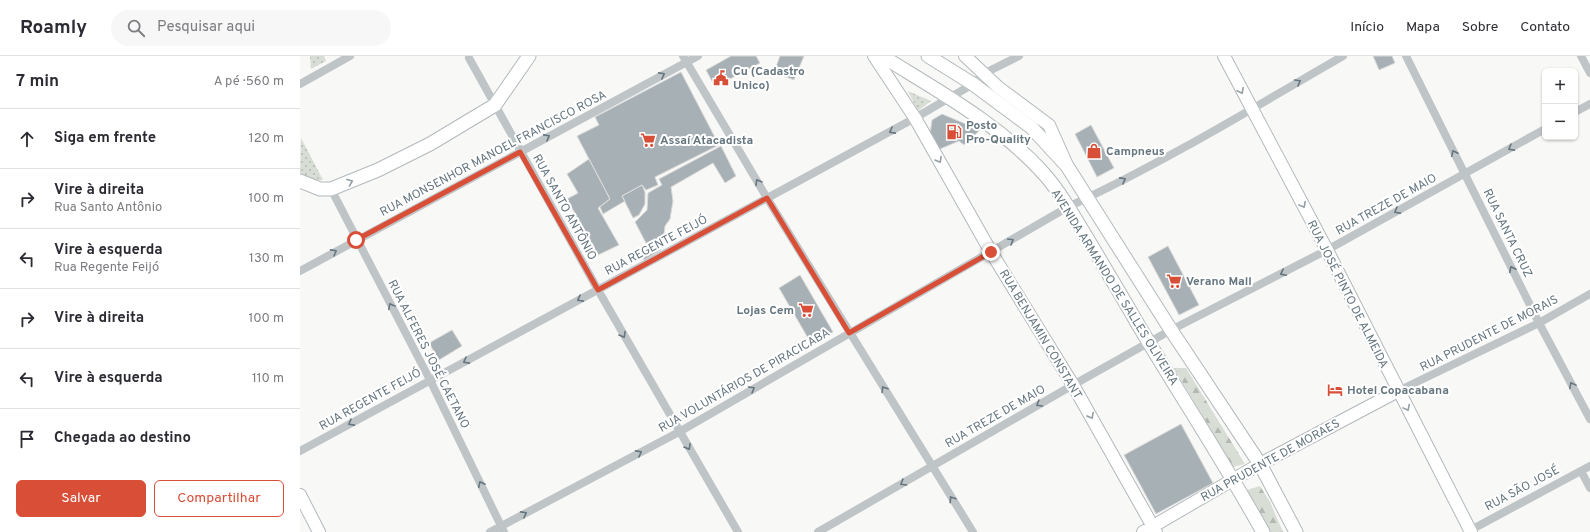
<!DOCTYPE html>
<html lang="pt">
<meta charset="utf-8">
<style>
body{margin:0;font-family:Overpass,sans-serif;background:#f7f7f7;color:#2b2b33}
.controls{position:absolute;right:12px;top:12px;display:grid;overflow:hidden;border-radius:6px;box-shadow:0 1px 3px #0004}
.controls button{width:36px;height:36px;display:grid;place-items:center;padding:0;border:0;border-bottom:1px solid #e1e1e2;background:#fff;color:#2b2b33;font:20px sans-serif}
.stop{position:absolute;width:12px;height:12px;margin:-9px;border:3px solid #d84e36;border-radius:50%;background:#fff}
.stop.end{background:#d84e36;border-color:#fff;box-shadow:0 1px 4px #0008}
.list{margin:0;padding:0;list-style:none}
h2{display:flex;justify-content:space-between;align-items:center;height:52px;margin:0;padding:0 16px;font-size:17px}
h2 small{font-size:13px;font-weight:400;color:#7c7c81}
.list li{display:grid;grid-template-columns:26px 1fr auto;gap:12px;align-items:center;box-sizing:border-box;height:60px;padding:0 16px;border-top:1px solid #e1e1e2}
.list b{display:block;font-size:15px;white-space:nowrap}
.list p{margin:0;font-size:13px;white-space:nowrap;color:#7c7c81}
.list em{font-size:13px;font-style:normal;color:#7c7c81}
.actions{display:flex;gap:8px;padding:12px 16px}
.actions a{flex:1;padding:9px 0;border:1px solid #d84e36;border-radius:6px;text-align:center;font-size:14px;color:#d84e36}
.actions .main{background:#d84e36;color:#fff}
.icon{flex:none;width:22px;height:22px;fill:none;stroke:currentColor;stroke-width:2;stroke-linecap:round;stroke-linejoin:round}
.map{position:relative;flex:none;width:1290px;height:476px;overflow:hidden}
header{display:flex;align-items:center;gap:24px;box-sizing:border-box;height:56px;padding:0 20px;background:#fff;border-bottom:1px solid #e1e1e2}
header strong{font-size:19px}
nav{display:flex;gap:22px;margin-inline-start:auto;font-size:14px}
.search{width:280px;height:36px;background:#f7f7f7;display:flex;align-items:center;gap:10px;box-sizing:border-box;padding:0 14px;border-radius:22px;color:#7c7c81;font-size:15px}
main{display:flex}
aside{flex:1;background:#fff}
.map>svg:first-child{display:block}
.green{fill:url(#green-dots)}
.forest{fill:url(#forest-firs)}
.building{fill:#a7b0b5;stroke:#dadad8}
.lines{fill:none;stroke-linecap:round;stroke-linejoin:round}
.secondary-casing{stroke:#b2b8bc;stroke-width:14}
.primary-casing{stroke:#b3b9bc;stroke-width:15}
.street{stroke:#bfc4c7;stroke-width:8}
.secondary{stroke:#fff;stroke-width:12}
.primary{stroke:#fff;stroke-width:13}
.oneway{stroke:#65767f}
.oneway2{stroke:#939fa5}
.route{stroke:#d84e36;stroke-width:5}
.labels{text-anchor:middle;stroke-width:4;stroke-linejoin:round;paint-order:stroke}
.poi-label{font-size:12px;font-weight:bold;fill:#65767f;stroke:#fff;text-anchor:start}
.street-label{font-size:12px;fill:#65767f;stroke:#fff}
</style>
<header>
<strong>Roamly</strong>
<div class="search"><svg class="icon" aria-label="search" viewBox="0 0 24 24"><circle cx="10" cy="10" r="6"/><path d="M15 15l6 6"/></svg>Pesquisar aqui</div>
<nav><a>Início</a><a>Mapa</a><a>Sobre</a><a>Contato</a></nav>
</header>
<main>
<aside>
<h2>7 min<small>A pé · 560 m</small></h2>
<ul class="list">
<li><svg class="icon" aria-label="ahead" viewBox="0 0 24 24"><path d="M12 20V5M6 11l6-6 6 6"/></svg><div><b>Siga em frente</b></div><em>120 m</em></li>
<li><svg class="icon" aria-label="right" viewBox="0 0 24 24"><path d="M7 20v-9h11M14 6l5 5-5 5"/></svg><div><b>Vire à direita</b><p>Rua Santo Antônio</p></div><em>100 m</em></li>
<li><svg class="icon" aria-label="left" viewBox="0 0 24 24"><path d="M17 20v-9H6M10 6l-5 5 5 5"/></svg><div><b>Vire à esquerda</b><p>Rua Regente Feijó</p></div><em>130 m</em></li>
<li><svg class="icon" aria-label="right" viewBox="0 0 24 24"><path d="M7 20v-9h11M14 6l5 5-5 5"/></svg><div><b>Vire à direita</b></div><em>100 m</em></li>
<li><svg class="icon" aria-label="left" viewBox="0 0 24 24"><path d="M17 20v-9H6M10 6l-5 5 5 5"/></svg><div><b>Vire à esquerda</b></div><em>110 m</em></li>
<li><svg class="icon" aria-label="arrive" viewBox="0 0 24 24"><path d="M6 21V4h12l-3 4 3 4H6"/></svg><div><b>Chegada ao destino</b></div></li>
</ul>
<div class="actions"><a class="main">Salvar</a><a>Compartilhar</a></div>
</aside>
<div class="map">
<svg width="1290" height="476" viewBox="0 0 1290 476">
<defs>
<pattern id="green-dots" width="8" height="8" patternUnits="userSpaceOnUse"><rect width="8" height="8" fill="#d8ddd5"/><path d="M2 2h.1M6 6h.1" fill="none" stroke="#b3b8b2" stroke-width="1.8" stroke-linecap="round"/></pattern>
<pattern id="forest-firs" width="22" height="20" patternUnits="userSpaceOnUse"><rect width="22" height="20" fill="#d8ddd5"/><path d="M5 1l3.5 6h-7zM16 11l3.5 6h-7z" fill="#b3b8b2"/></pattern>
</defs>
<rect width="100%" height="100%" fill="#f8f8f6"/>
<path class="green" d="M10 0H24L26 5 11 13Z
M608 35 631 45 618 55Z
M1 82 23 124H9L0 119Z"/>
<path class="forest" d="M874 312H886L945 408 933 411Z
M960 430 970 446 983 476H970L947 434Z"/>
<path class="building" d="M431 0H456L460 7 415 31 406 14Z
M480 0H504L494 24 474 16Z
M1073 0H1092L1095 7 1079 14Z
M381 16 419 89 355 121 358 129 346 134 342 129 322 140 325 145 303 158 300 151 310 143 277 80 299 69 295 61Z
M642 58 680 74 664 89 659 85 640 93 630 78 632 64Z
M791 69 814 112 797 121 775 78Z
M421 90 436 120 425 127 413 107 371 131 373 145 370 163 365 170 364 178 356 186 361 194 344 204 339 196 347 189 335 166 347 154 348 137 362 129 359 123Z
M289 103 310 143 298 152 319 189 298 199 267 143 278 137 267 118Z
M342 129 345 136V148L339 159 333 162 322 140Z
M868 190 899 249 879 259 848 201Z
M500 219 533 276 512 289 479 232Z
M152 274 162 290 139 304 129 287Z
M881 368 913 427 856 458 824 399Z"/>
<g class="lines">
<g class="secondary-casing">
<path id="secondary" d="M574 0 615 62 691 196 773 329 856 476
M665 0 698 31 749 69 766 107
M924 0 1027 194 1171 476
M0 439 19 476
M843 476 960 408 1098 335"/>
</g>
<g class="primary-casing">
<path id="primary" d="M582 0C638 35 702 70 745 119 762 138 774 161 787 182 803 209 820 237 836 265 878 336 923 404 963 476
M628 0 673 28 731 71 767 110 871 274 960 408 996 476
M0 125 20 133H31L78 114 130 88 195 49 229 0"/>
</g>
<path class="street" d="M383 0 467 142 673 476
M1106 0 1239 267 1290 363
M1281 0 1290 17
M169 2 298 234 438 476
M0 28 50 0
M1275 56 1290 48
M31 133 130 324 204 476
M0 215 398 0
M1098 335 1239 267 1290 238
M0 395 615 62 673 28 685 17 719 0
M1281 415 1290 432
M190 476 379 376 768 151C863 107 953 52 1043 0
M518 476 773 329 871 274 1027 194 1245 73
M1167 476 1290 410"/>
<use href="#secondary" class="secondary"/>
<use href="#primary" class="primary"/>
</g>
<defs><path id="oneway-chevron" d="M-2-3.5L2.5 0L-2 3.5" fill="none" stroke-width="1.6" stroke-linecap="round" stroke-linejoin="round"/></defs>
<g class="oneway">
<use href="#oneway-chevron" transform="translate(362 19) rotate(-28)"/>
<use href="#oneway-chevron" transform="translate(998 26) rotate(-30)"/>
<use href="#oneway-chevron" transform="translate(592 75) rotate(152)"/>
<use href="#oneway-chevron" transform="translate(247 81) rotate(-28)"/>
<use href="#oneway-chevron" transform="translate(1211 92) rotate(151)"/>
<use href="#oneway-chevron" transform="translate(1154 97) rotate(-116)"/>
<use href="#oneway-chevron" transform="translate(823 124) rotate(-28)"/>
<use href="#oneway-chevron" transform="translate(458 126) rotate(-120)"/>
<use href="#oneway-chevron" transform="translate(1097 155) rotate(151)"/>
<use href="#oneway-chevron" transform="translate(711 185) rotate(-30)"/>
<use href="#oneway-chevron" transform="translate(34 196) rotate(-29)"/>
<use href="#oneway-chevron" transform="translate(1212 213) rotate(-116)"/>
<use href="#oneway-chevron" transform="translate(983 217) rotate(153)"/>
<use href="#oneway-chevron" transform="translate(280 243) rotate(152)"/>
<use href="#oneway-chevron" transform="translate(91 250) rotate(-118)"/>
<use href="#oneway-chevron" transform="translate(323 279) rotate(60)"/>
<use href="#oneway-chevron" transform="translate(166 305) rotate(152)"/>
<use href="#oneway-chevron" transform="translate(1272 329) rotate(-118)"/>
<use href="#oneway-chevron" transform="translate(452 333) rotate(-30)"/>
<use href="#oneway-chevron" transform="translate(584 333) rotate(-122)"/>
<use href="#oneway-chevron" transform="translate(739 348) rotate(150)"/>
<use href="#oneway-chevron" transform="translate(51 367) rotate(151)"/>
<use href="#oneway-chevron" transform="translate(388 391) rotate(60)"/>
<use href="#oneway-chevron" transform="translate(339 397) rotate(-28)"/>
<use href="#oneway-chevron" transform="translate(603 427) rotate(150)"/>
<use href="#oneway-chevron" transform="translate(181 428) rotate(-116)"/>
<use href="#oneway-chevron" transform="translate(652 443) rotate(-123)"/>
<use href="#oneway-chevron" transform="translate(224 458) rotate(-28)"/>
</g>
<g class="oneway2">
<use href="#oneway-chevron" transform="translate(941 35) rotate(63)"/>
<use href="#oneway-chevron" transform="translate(639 104) rotate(60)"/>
<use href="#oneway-chevron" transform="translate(50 126) rotate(-21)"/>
<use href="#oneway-chevron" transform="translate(1003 149) rotate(62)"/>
<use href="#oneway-chevron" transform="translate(1107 352) rotate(62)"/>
<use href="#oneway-chevron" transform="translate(791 360) rotate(61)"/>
</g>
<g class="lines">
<path class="route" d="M56 184 220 96 298 234 467 142 549 277 691 196"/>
</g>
<defs>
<g id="civic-bare" transform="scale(1.2)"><path d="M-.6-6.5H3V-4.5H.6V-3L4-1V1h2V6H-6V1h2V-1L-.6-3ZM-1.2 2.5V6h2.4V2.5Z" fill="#d84e36" stroke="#fff" stroke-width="2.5" paint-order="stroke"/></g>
<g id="fuel-bare" transform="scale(1.2)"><path d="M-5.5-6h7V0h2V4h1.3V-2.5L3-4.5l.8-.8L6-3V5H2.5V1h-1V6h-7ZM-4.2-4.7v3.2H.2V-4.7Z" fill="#d84e36" stroke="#fff" stroke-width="2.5" paint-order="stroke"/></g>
<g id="supermarket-bare" transform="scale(1.2)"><path d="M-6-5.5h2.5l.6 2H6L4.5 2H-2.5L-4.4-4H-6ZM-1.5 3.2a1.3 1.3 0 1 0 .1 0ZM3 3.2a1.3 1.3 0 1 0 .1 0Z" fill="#d84e36" stroke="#fff" stroke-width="2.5" paint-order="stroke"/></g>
<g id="shop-bare" transform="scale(1.2)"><path d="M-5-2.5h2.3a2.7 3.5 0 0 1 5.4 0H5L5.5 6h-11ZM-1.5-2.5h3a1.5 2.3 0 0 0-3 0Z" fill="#d84e36" stroke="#fff" stroke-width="2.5" paint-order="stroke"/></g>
<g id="hotel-bare" transform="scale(1.2)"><path d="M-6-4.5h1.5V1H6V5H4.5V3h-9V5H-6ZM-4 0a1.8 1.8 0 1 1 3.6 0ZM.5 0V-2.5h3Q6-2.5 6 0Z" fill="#d84e36" stroke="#fff" stroke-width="2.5" paint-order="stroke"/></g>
</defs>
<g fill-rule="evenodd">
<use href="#civic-bare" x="421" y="22"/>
<use href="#fuel-bare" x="654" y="76"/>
<use href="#supermarket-bare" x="348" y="84"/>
<use href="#shop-bare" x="794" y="95"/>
<use href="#supermarket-bare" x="874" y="225"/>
<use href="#supermarket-bare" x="506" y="254"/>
<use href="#hotel-bare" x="1035" y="334"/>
</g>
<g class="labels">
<g class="poi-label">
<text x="433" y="19">Cu (Cadastro<tspan x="433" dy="14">Unico)</tspan></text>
<text x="666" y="73">Posto<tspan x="666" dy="14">Pro-Quality</tspan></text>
<text x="360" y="88">Assaí Atacadista</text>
<text x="806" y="99">Campneus</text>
<text x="886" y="229">Verano Mall</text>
<text x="494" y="258" text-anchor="end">Lojas Cem</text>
<text x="1047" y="338">Hotel Copacabana</text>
</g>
<g class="street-label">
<text transform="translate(193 97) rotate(-28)" y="4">RUA MONSENHOR MANOEL FRANCISCO ROSA</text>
<text transform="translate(1086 148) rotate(-29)" y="4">RUA TREZE DE MAIO</text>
<text transform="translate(265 151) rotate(61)" y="4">RUA SANTO ANTÔNIO</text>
<text transform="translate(1208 177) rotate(64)" y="4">RUA SANTA CRUZ</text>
<text transform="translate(356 189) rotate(-28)" y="4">RUA REGENTE FEIJÓ</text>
<text transform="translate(815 231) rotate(58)" y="4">AVENIDA ARMANDO DE SALLES OLIVEIRA</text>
<text transform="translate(1048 238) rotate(63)" y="4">RUA JOSÉ PINTO DE ALMEIDA</text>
<text transform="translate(1189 277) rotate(-27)" y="4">RUA PRUDENTE DE MORAIS</text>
<text transform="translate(741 278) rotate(59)" y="4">RUA BENJAMIN CONSTANT</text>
<text transform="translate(129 298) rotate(63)" y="4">RUA ALFERES JOSÉ CAETANO</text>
<text transform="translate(444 324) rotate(-30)" y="4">RUA VOLUNTÁRIOS DE PIRACICABA</text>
<text transform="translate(70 343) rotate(-29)" y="4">RUA REGENTE FEIJÓ</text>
<text transform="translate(695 360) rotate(-30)" y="4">RUA TREZE DE MAIO</text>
<text transform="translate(970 404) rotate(-29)" y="4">RUA PRUDENTE DE MORAES</text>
<text transform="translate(1222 432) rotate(-28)" y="4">RUA SÃO JOSÉ</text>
</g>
</g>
</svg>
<div class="controls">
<button>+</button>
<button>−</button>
</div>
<div class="stop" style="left:56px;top:184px"></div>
<div class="stop end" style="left:691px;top:196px"></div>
</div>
</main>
